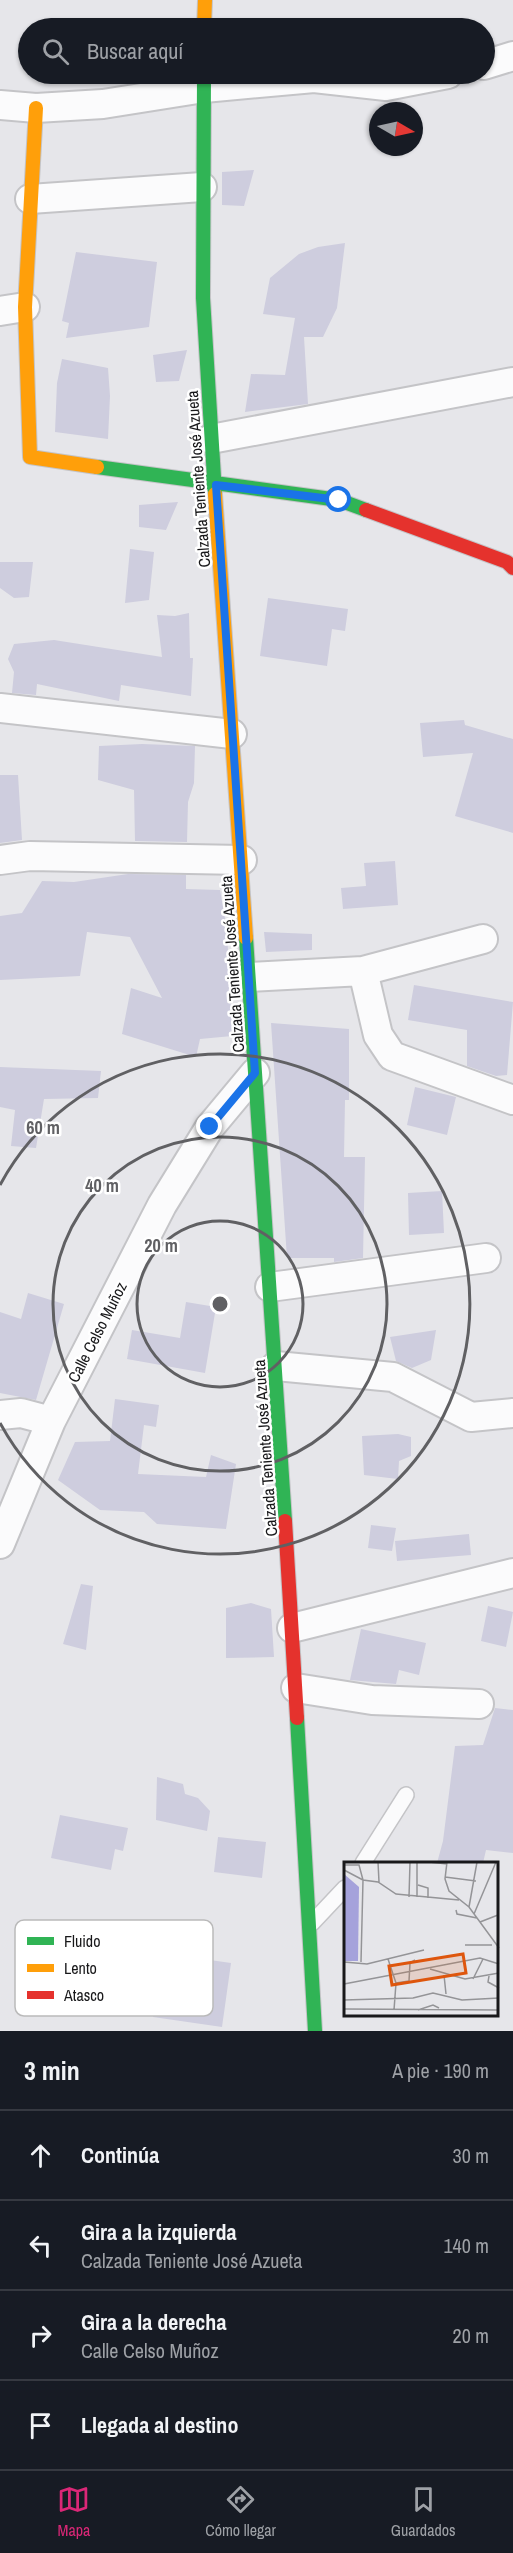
<!DOCTYPE html>
<html lang="es">
<meta charset="utf-8">
<style>
body{margin:0;font-family:"Archivo Narrow",sans-serif;background:#20242c;color:#f1f3f6}
.compass{position:absolute;left:369px;top:102px;width:54px;height:54px;border-radius:50%;background:#171b24;box-shadow:0 2px 4px #0004;rotate:99deg}
.stop{position:absolute;width:18px;height:18px;margin:-14px;border:4px solid #1a73e8;border-radius:50%;background:#fff}
.stop.end{background:#1a73e8;border-color:#fff;box-shadow:0 2px 6px #0008}
.list{margin:0;padding:0;list-style:none}
h2{display:flex;justify-content:space-between;align-items:center;height:78px;margin:0;padding:0 24px;font-size:26px}
h2 small{font-size:20px;font-weight:400;color:#9ea1a6}
.list li{display:grid;grid-template-columns:39px 1fr auto;gap:18px;align-items:center;box-sizing:border-box;height:90px;padding:0 24px;border-top:2px solid #363941}
.list b{display:block;font-size:22px;white-space:nowrap}
.list p{margin:0;font-size:20px;white-space:nowrap;color:#9ea1a6}
.list em{font-size:20px;font-style:normal;color:#9ea1a6}
.icon{flex:none;width:33px;height:33px;fill:none;stroke:currentColor;stroke-width:2;stroke-linecap:round;stroke-linejoin:round}
.map{position:relative;flex:none;width:513px;height:2031px;overflow:hidden}
.search{position:absolute;background:#171b24;box-shadow:0 2px 4px #0004;left:18px;right:18px;top:18px;height:66px;display:flex;align-items:center;gap:15px;box-sizing:border-box;padding:0 21px;border-radius:33px;color:#9ea1a6;font-size:22px}
.sheet{height:438px;background:#171b24}
nav{display:flex;justify-content:space-around;align-items:center;box-sizing:border-box;height:84px;border-top:2px solid #363941;background:#171b24;font-size:16px;color:#9ea1a6}
nav a{display:grid;justify-items:center;gap:3px}
nav .on{color:#db2777}
.map>svg:first-child{display:block}
.building{fill:#cecdde}
.lines{fill:none;stroke-linecap:round;stroke-linejoin:round}
.lane-casing{stroke:#c4c4c7;stroke-width:18}
.street-casing{stroke:#c4c4c7;stroke-width:32}
.fast-casing{stroke:#c4c4c7;stroke-width:16}
.slow-casing{stroke:#c4c4c7;stroke-width:16}
.jam-casing{stroke:#c4c4c7;stroke-width:16}
.lane{stroke:#fbfbfc;stroke-width:15}
.street{stroke:#fbfbfc;stroke-width:28}
.fast{stroke:#30b455;stroke-width:14}
.slow{stroke:#ff9f0a;stroke-width:14}
.jam{stroke:#e5322d;stroke-width:14}
.route{stroke:#1a73e8;stroke-width:8}
.ring{fill:none;stroke:#606063;stroke-width:3}
.labels{text-anchor:middle;stroke-width:5;stroke-linejoin:round;paint-order:stroke}
.street-label{font-size:16px;fill:#18181a;stroke:#fff}
.inset-road{fill:none;stroke:#949497;stroke-width:1.5}
.view{fill:#de560d;fill-opacity:0.15;stroke:#de560d;stroke-width:3}
.inset-edge{fill:none;stroke:#18181a;stroke-width:3}
.key{fill:#fff;stroke:#bababa;stroke-width:1.5}
.key-label{font-size:16px;fill:#18181a}
.centre{fill:#606063;stroke:#fff;stroke-width:3}
.ring-label{font-size:18px;text-anchor:middle;font-weight:bold;fill:#606063;stroke:#fff;stroke-width:5;stroke-linejoin:round;paint-order:stroke}
</style>
<div class="map">
<svg width="513" height="2031" viewBox="0 0 513 2031">
<rect width="100%" height="100%" fill="#e6e6ea"/>
<path class="building" d="M254 170 244 206 222 205V172Z
M345 243 337 308 323 337H304L308 404 245 412 251 374 285 375 295 318 263 314 270 278 299 254 318 247Z
M76 252 157 262 149 327 66 338 69 323 62 321Z
M187 350 179 381 156 382 153 355Z
M62 359 108 368 110 396 108 439 55 432 57 383Z
M178 502 166 530 139 527V505Z
M130 549 154 552 149 600 125 603Z
M0 562H33L29 597 14 598 0 588Z
M268 598 348 609 345 631 332 629 327 666 260 656Z
M189 613 190 658H193L191 696 121 685 119 701 37 684 36 695 12 693 14 672 8 659 14 644 54 640 162 657 157 615 175 616Z
M464 720 465 725 513 739V833L455 816 473 753 423 757 420 723Z
M142 744 195 746 194 783 188 802 187 842 135 841 134 790 98 780 99 746Z
M0 775H18L22 840 0 843Z
M395 861 398 905 343 909 341 888 366 886 364 863Z
M128 874 186 875V889L220 890 227 930 232 1036 200 1039 196 1057 122 1034 131 988 162 998 130 937 87 932 80 976 0 980V916L22 913 42 881 74 882Z
M264 932 312 934V950L266 952Z
M414 985 513 1002 507 1075 496 1076 467 1066V1030L408 1020Z
M271 1023 349 1029V1100H345L344 1157H365L363 1258 334 1262V1258H287Z
M0 1067 101 1071 98 1098 44 1099 36 1148 11 1146 15 1110 0 1107Z
M415 1087 456 1097 447 1135 407 1125Z
M442 1191 444 1233 409 1235 408 1193Z
M28 1293 64 1304 36 1400 0 1393V1312L21 1319Z
M186 1302 216 1307 205 1373 127 1359 132 1330 180 1338Z
M436 1330 431 1360 412 1368 396 1361 390 1337Z
M115 1399 159 1405 156 1427 144 1425 138 1474 206 1477 211 1455 236 1464 226 1529 157 1524 144 1512 100 1510 58 1480 75 1442 110 1441Z
M398 1434 411 1437V1456L399 1461 398 1479 364 1475 362 1436Z
M371 1525 396 1528 392 1551 368 1548Z
M469 1534 471 1555 397 1561 395 1541Z
M81 1584 93 1586 86 1650 63 1644Z
M251 1603 271 1609 274 1657 226 1658V1608Z
M488 1606 513 1612 506 1647 481 1641Z
M361 1629 426 1643 419 1675 399 1670 396 1684 350 1680Z
M495 1708 513 1710V1853L486 1850 483 1863H437L443 1841 455 1746 483 1745Z
M157 1777 183 1784 185 1794 198 1798 210 1811 207 1831 156 1820Z
M60 1815 128 1828 123 1851 115 1849 111 1870 51 1858Z
M218 1837 266 1842 262 1878 214 1872Z
M210 1960 231 1963 222 2027 153 2017 157 1990 204 1998Z"/>
<g class="lines">
<g class="lane-casing">
<path id="lane" d="M363 1863 406 1795
M312 1923 345 1888"/>
</g>
<g class="street-casing">
<path id="street" d="M484 65 513 56
M0 105 36 108 103 104 204 88 314 78 386 86 448 74
M30 199 202 187
M0 311 25 307
M211 439 513 382
M0 708 232 734
M0 860 30 856 242 860
M363 971 378 1035 392 1056 513 1100
M249 977 363 971 483 939
M270 1287 486 1258
M276 1366 393 1377 471 1417 513 1413
M0 1415 21 1413 51 1421
M0 1544 51 1421 162 1205 210 1127 255 1073
M292 1628 513 1573
M296 1688 372 1700 479 1704"/>
</g>
<g class="fast-casing">
<path id="fast" d="M204 74 203 298 215 494
M97 467 339 500 366 510
M246 938 285 1521
M297 1718 315 2031"/>
</g>
<g class="slow-casing">
<path id="slow" d="M204 28 205 0
M36 108 25 307 30 457 97 467
M215 494 246 938"/>
</g>
<g class="jam-casing">
<path id="jam" d="M366 510 507 562 513 568
M285 1521 297 1718"/>
</g>
<use href="#lane" class="lane"/>
<use href="#street" class="street"/>
<use href="#fast" class="fast"/>
<use href="#slow" class="slow"/>
<use href="#jam" class="jam"/>
</g>
<g class="lines">
<path class="route" d="M210 1127 255 1073 216 485 339 500"/>
</g>
<g class="ring">
<circle cx="220" cy="1304" r="83"/>
<circle cx="220" cy="1304" r="167"/>
<path d="M0 1185A250 250 0 1 1 0 1423"/>
</g>
<g class="labels">
<g class="street-label">
<text transform="translate(198 479) rotate(-94)" y="6">Calzada Teniente José Azueta</text>
<text transform="translate(232 964) rotate(-94)" y="6">Calzada Teniente José Azueta</text>
<text transform="translate(97 1332) rotate(-63)" y="6">Calle Celso Muñoz</text>
<text transform="translate(265 1448) rotate(-94)" y="6">Calzada Teniente José Azueta</text>
</g>
</g>
<g transform="translate(344 1862)">
<rect width="154" height="154" fill="#e6e6ea"/>
<path d="M0 12 15 25 14 99H0Z" fill="#a5a2db"/>
<path class="inset-road" d="M34 0 35 20M85 0 103 2M103 0 101 17 105 29 125 45 155 86M0 3H15L19 18 34 20 52 32 115 38M0 8 19 18 17 100M101 15 132 19M74 23 84 26V36M65 35 66 0M73 35V0M125 45 133 0M112 48 113 52 133 56M130 52 152 0M136 60 154 53M121 83H148M44 97 52 121 50 148M0 100 23 102 80 88M86 107 121 117 155 111M100 113 102 132M145 114 144 120 155 126M129 117 139 97M52 121 65 119 66 101 71 98M0 122 136 96 155 102M0 138 69 136 89 131 118 138 155 136M0 147 155 148M74 148 89 143 95 146"/>
<path class="view" d="M119 92 122 111 48 123 45 104Z"/>
<rect width="154" height="154" class="inset-edge"/>
</g>
<rect x="15" y="1920" width="198" height="96" rx="9" class="key"/>
<rect x="27" y="1937" width="27" height="8" fill="#30b455"/>
<rect x="27" y="1964" width="27" height="8" fill="#ff9f0a"/>
<rect x="27" y="1991" width="27" height="8" fill="#e5322d"/>
<g class="key-label">
<text x="64" y="1947">Fluido</text>
<text x="64" y="1974">Lento</text>
<text x="64" y="2001">Atasco</text>
</g>
<circle cx="220" cy="1304" r="9" class="centre"/>
<g class="ring-label">
<text x="43" y="1134">60 m</text>
<text x="102" y="1192">40 m</text>
<text x="161" y="1252">20 m</text>
</g>
</svg>
<svg class="compass" viewBox="-18 -18 36 36"><path d="M0-13l5 13h-10z" fill="#e53935"/><path d="M0 13l5-13h-10z" fill="#9ea1a6"/></svg>
<div class="stop" style="left:339px;top:500px"></div>
<div class="stop end" style="left:210px;top:1127px"></div>
<div class="search"><svg class="icon" aria-label="search" viewBox="0 0 24 24"><circle cx="10" cy="10" r="6"/><path d="M15 15l6 6"/></svg>Buscar aquí</div>
</div>
<section class="sheet">
<h2>3 min<small>A pie · 190 m</small></h2>
<ul class="list">
<li><svg class="icon" aria-label="ahead" viewBox="0 0 24 24"><path d="M12 20V5M6 11l6-6 6 6"/></svg><div><b>Continúa</b></div><em>30 m</em></li>
<li><svg class="icon" aria-label="left" viewBox="0 0 24 24"><path d="M17 20v-9H6M10 6l-5 5 5 5"/></svg><div><b>Gira a la izquierda</b><p>Calzada Teniente José Azueta</p></div><em>140 m</em></li>
<li><svg class="icon" aria-label="right" viewBox="0 0 24 24"><path d="M7 20v-9h11M14 6l5 5-5 5"/></svg><div><b>Gira a la derecha</b><p>Calle Celso Muñoz</p></div><em>20 m</em></li>
<li><svg class="icon" aria-label="arrive" viewBox="0 0 24 24"><path d="M6 21V4h12l-3 4 3 4H6"/></svg><div><b>Llegada al destino</b></div></li>
</ul>
</section>
<nav>
<a class="on"><svg class="icon" aria-label="map" viewBox="0 0 24 24"><path d="M3 6l6-2 6 2 6-2v14l-6 2-6-2-6 2zM9 4v14M15 6v14"/></svg>Mapa</a>
<a><svg class="icon" aria-label="directions" viewBox="0 0 24 24"><path d="M12 3l9 9-9 9-9-9zM9 14v-3h6M13 9l2 2-2 2"/></svg>Cómo llegar</a>
<a><svg class="icon" aria-label="saved" viewBox="0 0 24 24"><path d="M7 4h10v16l-5-4-5 4z"/></svg>Guardados</a>
</nav>
